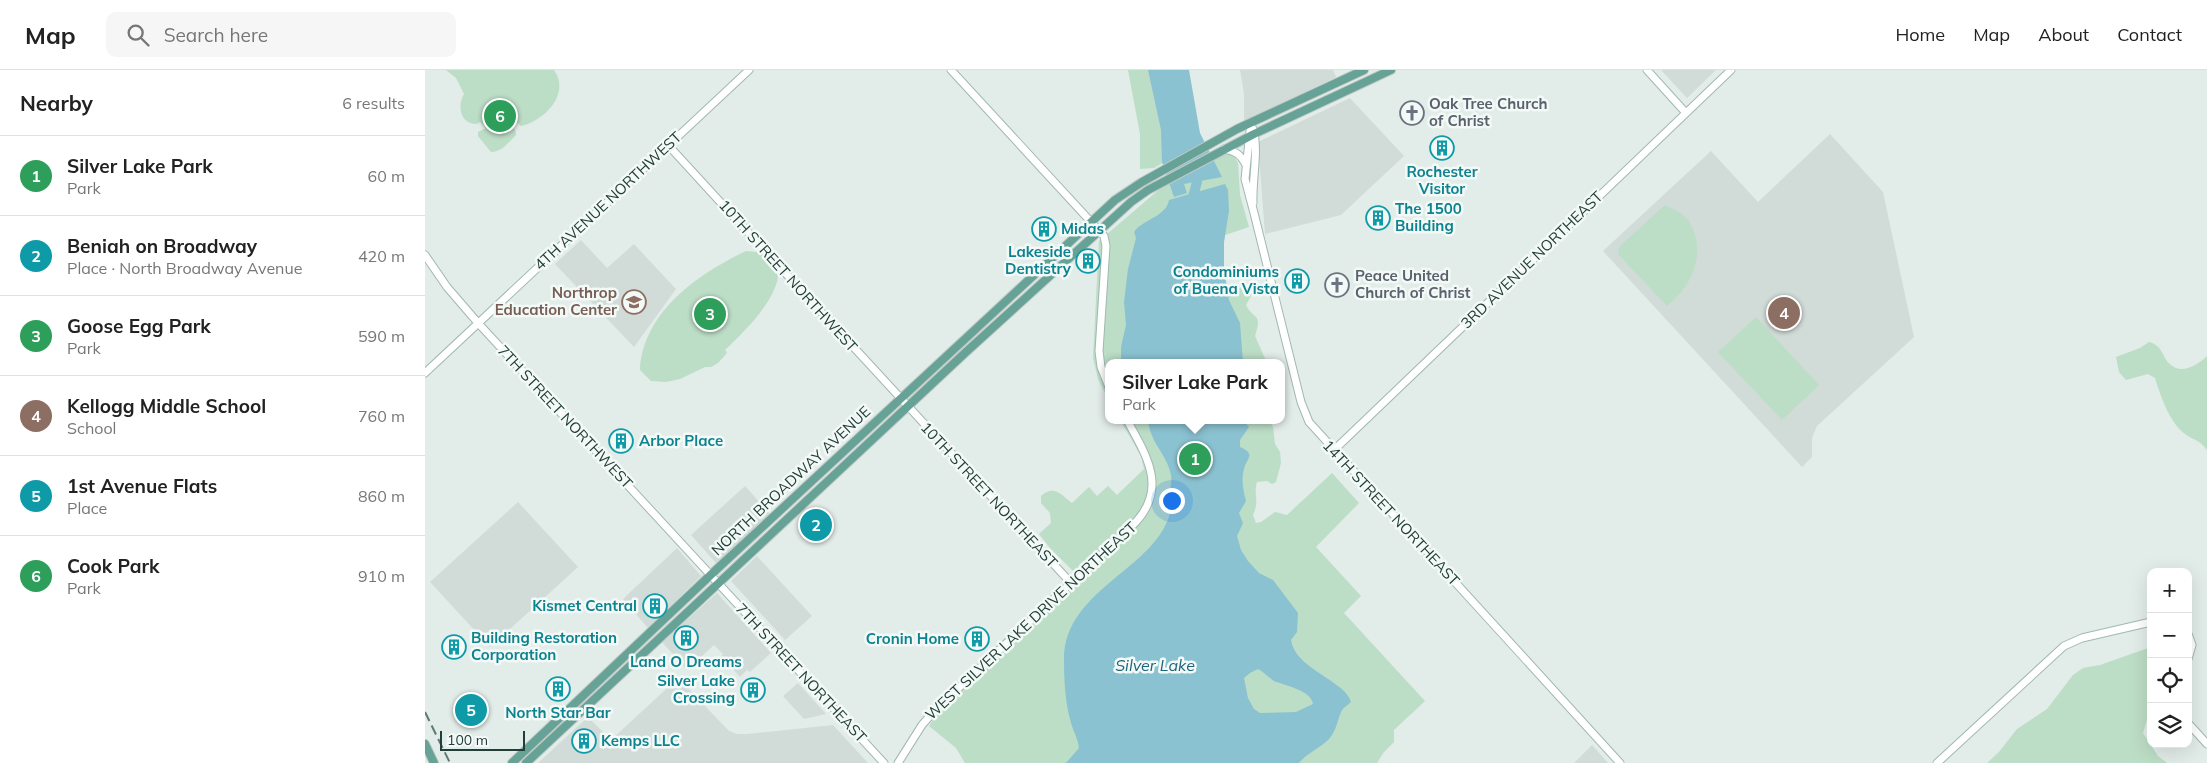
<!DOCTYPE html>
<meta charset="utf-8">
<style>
body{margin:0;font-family:Mulish,sans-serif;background:#f6f6f6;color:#222}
.controls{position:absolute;right:15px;bottom:15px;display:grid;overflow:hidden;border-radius:10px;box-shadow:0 5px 20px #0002}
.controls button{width:45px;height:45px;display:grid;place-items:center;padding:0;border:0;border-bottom:1px solid #e0e0e0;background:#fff;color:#222;font:25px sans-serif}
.scale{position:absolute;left:15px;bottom:12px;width:85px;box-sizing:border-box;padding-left:5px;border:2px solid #223e38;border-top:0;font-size:14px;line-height:18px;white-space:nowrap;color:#223e38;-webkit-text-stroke:4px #f3f9f6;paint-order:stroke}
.you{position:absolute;left:746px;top:430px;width:18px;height:18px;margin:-12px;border:4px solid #fff;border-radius:50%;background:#1a73e8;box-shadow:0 0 0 8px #1a73e833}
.badge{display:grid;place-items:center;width:32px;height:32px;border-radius:50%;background:#7f503c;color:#fff;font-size:16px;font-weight:700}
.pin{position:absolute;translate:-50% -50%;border:2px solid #fff;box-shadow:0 1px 5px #0006}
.popup{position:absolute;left:680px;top:289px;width:180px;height:65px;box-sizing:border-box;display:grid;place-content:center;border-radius:10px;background:#fff;filter:drop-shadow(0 1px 4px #0005);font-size:16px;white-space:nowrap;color:#767676}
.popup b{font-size:19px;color:#222}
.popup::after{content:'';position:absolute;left:50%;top:100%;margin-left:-10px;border:10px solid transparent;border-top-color:#fff}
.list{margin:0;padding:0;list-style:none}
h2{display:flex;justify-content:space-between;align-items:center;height:65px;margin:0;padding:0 20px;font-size:21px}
h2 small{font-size:16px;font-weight:400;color:#767676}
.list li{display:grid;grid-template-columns:32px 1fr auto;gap:15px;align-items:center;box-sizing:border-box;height:80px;padding:0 20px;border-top:1px solid #e0e0e0}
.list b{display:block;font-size:19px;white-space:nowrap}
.list p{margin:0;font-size:16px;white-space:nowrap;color:#767676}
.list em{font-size:16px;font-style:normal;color:#767676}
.icon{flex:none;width:28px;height:28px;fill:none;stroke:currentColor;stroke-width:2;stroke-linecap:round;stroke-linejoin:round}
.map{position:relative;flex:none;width:1782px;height:693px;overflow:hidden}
header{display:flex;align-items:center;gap:30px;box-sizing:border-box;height:70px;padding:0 25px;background:#fff;border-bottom:1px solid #e0e0e0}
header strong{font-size:24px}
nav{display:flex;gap:28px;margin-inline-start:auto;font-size:18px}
.search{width:350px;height:45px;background:#f6f6f6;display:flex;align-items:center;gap:12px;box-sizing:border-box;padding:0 18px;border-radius:10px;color:#767676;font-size:19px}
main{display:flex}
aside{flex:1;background:#fff}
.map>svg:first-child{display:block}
.built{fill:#d1dcd8}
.green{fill:#bcddc6}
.water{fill:#8bc2d1;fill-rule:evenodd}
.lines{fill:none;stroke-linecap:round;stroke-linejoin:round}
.river{stroke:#8bc2d1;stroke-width:10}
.secondary-casing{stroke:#a1b8b1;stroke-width:9}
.primary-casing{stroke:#c1c9c7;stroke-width:10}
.secondary{stroke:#fff;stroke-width:7}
.primary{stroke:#67a296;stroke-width:8}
.rail{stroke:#5d7973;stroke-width:2;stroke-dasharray:10 5;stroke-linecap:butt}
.labels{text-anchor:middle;stroke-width:5;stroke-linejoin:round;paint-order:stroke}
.worship-label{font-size:15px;font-weight:bold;fill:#5b616d;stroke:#f3f9f6;text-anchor:start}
.culture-label{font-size:15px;font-weight:bold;fill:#0d838f;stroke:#f3f9f6;text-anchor:start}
.street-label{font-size:15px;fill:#223e38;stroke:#f3f9f6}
.education-label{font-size:15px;font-weight:bold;fill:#785e54;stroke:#f3f9f6;text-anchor:end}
.water-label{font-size:16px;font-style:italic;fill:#1d6579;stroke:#f3f9f6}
</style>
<header>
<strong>Map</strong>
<div class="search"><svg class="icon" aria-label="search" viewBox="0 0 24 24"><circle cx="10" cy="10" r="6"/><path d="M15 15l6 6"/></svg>Search here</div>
<nav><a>Home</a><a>Map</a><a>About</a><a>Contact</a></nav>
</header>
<main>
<aside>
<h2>Nearby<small>6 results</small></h2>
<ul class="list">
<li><span class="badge" style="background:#2e9e5b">1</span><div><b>Silver Lake Park</b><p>Park</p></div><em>60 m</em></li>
<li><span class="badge" style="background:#0f9aa8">2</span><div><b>Beniah on Broadway</b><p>Place · North Broadway Avenue</p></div><em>420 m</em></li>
<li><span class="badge" style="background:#2e9e5b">3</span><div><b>Goose Egg Park</b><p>Park</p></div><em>590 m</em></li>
<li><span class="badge" style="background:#8d6e63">4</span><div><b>Kellogg Middle School</b><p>School</p></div><em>760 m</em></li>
<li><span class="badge" style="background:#0f9aa8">5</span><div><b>1st Avenue Flats</b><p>Place</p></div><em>860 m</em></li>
<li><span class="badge" style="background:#2e9e5b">6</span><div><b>Cook Park</b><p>Park</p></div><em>910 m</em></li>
</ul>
</aside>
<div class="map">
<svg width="1782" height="693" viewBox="0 0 1782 693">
<rect width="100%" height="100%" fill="#e2ece9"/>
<path class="built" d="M815 0H908L911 7 819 52V24Z
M1236 0H1291L1262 28Z
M925 28 979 86 916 145 840 164 833 72Z
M1405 64 1458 122 1489 267 1392 356 1387 368V387L1377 397 1178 181 1286 81 1333 132Z
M156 170 182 198 209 174 251 219 209 277 130 194Z
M320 416 345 444 291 493 266 465Z
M93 432 153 497 65 577 5 512Z
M252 478 276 506 223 558 198 529Z
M332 486 387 546 360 570 306 511Z
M292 523 346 583 325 602 322 600 315 607 306 597 303 599 293 589 298 584 289 575 262 600 237 572Z
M253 608 304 661 312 664H322L408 655 443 693H113L163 647 186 670Z
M373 613 401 644 379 649 358 626Z
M1167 675 1183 693H1149Z"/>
<path class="green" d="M21 0H129C146 24 119 51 96 56L93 53 87 58 90 59 91 65C83 73 77 82 66 82L53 66V62L61 58 55 52 52 54C35 54 32 36 39 24L31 8Z
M703 0H743L761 79 729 98 715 99V64Z
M801 83 809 86 813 93 815 125 824 157 800 165C796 185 799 206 804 226L805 221 820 216 827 224 821 235C828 250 838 242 830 266L842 293H684V331L673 309 668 288 674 171 737 117Z
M1240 135C1248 139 1258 143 1263 150 1283 180 1268 216 1242 236L1193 184 1195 176Z
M321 181 342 183C346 187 351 191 352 195 361 222 318 263 300 280L302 283 293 293 286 297H280L255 309 241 312 226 311 215 300C218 242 273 204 321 181Z
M1331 247 1394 315 1357 350 1293 282Z
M1724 272C1739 276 1736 287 1746 295 1757 305 1774 294 1782 286V380C1774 370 1773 372 1763 366 1745 355 1736 327 1730 308L1723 304 1701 310 1694 302 1691 287 1715 278Z
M695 350H844L848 357 850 374 855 382 856 393 851 412 847 414 842 411 832 412C828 425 835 430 828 445L831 453 836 452 850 442 862 445 907 403 934 433 891 477 936 526 919 543 1000 631 969 660V672L959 682 952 693H540L531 678 504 656 512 644 527 630 521 623 650 503 625 478 614 464 626 453 625 443 616 433V426C630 414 636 425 647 433L664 417 672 426 683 416 692 425 719 399 716 386Z
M1726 577V636L1718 663 1733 686 1742 693H1562L1574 682 1592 659 1622 639 1648 605 1658 598 1675 595Z"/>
<path class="water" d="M723 0H764L775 63 797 107 759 114 762 123 749 127 737 92 736 60Z
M800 114 803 120 804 141 799 172V199L804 230 815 253 818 293H696V277L701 255 699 232 703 199 711 168 709 162C718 149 741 147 744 130Z
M723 350H818L824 357 815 370V377C832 384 821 389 819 399 816 410 818 420 821 431L814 443 818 453 812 466 816 480 823 491 834 503 848 510 873 543 872 562 866 570C870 599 921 611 926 632 923 635 919 637 917 640 912 650 912 660 904 669 895 678 882 683 874 693H641L654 678C653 668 647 659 645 649 640 631 639 608 639 589 640 517 734 499 746 439 747 434 745 429 745 424 745 418 747 412 746 405 742 384 725 373 723 350ZM833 599C839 602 843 607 849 611 861 616 886 620 888 634L871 642 835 643 829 639 823 628 819 608 825 603Z"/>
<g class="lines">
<path class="river" d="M766 134 772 112 768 100"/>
<g class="secondary-casing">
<path id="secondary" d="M526 0 679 166 681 176 674 281 676 297 684 317
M1222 0 1261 43
M826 52 820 109 829 143 876 332 884 352 1195 693
M828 59C834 81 827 109 828 133
M243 75 342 183 348 187 352 194 646 513
M799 79C811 81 816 85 821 95
M0 185 22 217 53 253 459 693
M0 303 324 0
M908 381 1306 0
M1763 564 1767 575 1763 589
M1763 653 1782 674
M473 693 497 655 511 639 706 457C744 421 723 388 702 350
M1512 693 1639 576 1657 568 1726 552"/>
</g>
<g class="primary-casing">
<path id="primary" d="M0 674 9 693
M87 693 293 498 690 130 717 112 812 59 939 0
M101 693 541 282 706 132 723 120 829 64 966 0"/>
</g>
<use href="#secondary" class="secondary"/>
<use href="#primary" class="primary"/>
<path class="rail" d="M0 642 25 693"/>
</g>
<defs>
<g id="church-ring" transform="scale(1.25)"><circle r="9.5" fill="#f3f9f6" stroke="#6b7280" stroke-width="1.5"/><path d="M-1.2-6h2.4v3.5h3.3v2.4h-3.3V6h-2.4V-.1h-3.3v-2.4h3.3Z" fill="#6b7280"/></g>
<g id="building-ring" transform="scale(1.25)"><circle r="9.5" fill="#f3f9f6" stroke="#0f9aa8" stroke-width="1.5"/><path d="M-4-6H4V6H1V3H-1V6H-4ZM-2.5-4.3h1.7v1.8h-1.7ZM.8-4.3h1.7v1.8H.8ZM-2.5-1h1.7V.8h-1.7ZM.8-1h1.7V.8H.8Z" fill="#0f9aa8"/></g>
<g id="school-ring" transform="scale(1.25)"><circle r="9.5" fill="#f3f9f6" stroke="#8d6e63" stroke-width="1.5"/><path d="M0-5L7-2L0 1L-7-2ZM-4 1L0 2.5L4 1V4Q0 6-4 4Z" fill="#8d6e63"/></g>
</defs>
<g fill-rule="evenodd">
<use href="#church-ring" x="987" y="43"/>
<use href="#building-ring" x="1017" y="78"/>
<use href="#building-ring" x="953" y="148"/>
<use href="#building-ring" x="619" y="159"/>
<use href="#building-ring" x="663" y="191"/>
<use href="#building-ring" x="872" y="211"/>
<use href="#church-ring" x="912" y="215"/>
<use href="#school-ring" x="209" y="232"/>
<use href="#building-ring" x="196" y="371"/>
<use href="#building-ring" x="230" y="536"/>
<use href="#building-ring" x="261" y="568"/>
<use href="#building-ring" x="552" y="569"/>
<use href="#building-ring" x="29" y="577"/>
<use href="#building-ring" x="133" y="619"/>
<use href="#building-ring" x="328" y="620"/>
<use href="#building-ring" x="159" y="671"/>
</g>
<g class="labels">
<g class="worship-label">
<text x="1004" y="39">Oak Tree Church<tspan x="1004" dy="17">of Christ</tspan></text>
<text x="930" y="211">Peace United<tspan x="930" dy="17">Church of Christ</tspan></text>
</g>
<g class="culture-label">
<text x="1017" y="107" text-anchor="middle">Rochester<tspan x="1017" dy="17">Visitor</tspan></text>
<text x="970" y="144">The 1500<tspan x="970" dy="17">Building</tspan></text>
<text x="636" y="164">Midas</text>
<text x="646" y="187" text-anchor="end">Lakeside<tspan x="646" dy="17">Dentistry</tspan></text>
<text x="854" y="207" text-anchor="end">Condominiums<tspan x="854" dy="17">of Buena Vista</tspan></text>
<text x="214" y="376">Arbor Place</text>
<text x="212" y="541" text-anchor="end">Kismet Central</text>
<text x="46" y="573">Building Restoration<tspan x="46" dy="17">Corporation</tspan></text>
<text x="534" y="574" text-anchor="end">Cronin Home</text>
<text x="261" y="597" text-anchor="middle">Land O Dreams</text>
<text x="310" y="616" text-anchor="end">Silver Lake<tspan x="310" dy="17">Crossing</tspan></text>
<text x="133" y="648" text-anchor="middle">North Star Bar</text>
<text x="176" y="676">Kemps LLC</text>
</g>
<g class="street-label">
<text transform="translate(183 131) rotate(-43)" y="5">4TH AVENUE NORTHWEST</text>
<text transform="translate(1107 190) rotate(-44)" y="5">3RD AVENUE NORTHEAST</text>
<text transform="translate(363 206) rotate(48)" y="5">10TH STREET NORTHWEST</text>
<text transform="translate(140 347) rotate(47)" y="5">7TH STREET NORTHWEST</text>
<text transform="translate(366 411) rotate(-43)" y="5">NORTH BROADWAY AVENUE</text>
<text transform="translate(564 425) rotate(47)" y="5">10TH STREET NORTHEAST</text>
<text transform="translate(966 443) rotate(47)" y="5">14TH STREET NORTHEAST</text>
<text transform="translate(606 551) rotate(-43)" y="5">WEST SILVER LAKE DRIVE NORTHEAST</text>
<text transform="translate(376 603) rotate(47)" y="5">7TH STREET NORTHEAST</text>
</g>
<g class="education-label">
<text x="192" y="228">Northrop<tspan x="192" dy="17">Education Center</tspan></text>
</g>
<g class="water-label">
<text x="730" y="601">Silver Lake</text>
</g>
</g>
</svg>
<div class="controls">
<button>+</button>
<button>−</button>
<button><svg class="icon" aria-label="locate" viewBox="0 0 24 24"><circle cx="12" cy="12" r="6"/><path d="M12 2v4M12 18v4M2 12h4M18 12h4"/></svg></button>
<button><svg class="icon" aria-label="layers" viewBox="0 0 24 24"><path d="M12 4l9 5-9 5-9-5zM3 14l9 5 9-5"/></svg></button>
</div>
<div class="scale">100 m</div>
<div class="you"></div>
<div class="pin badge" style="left:770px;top:389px;background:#2e9e5b">1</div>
<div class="popup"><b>Silver Lake Park</b>Park</div>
<div class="pin badge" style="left:391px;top:455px;background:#0f9aa8">2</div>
<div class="pin badge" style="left:285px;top:244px;background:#2e9e5b">3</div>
<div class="pin badge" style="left:1359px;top:243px;background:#8d6e63">4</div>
<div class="pin badge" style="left:46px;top:640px;background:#0f9aa8">5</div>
<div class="pin badge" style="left:75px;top:46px;background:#2e9e5b">6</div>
</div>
</main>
